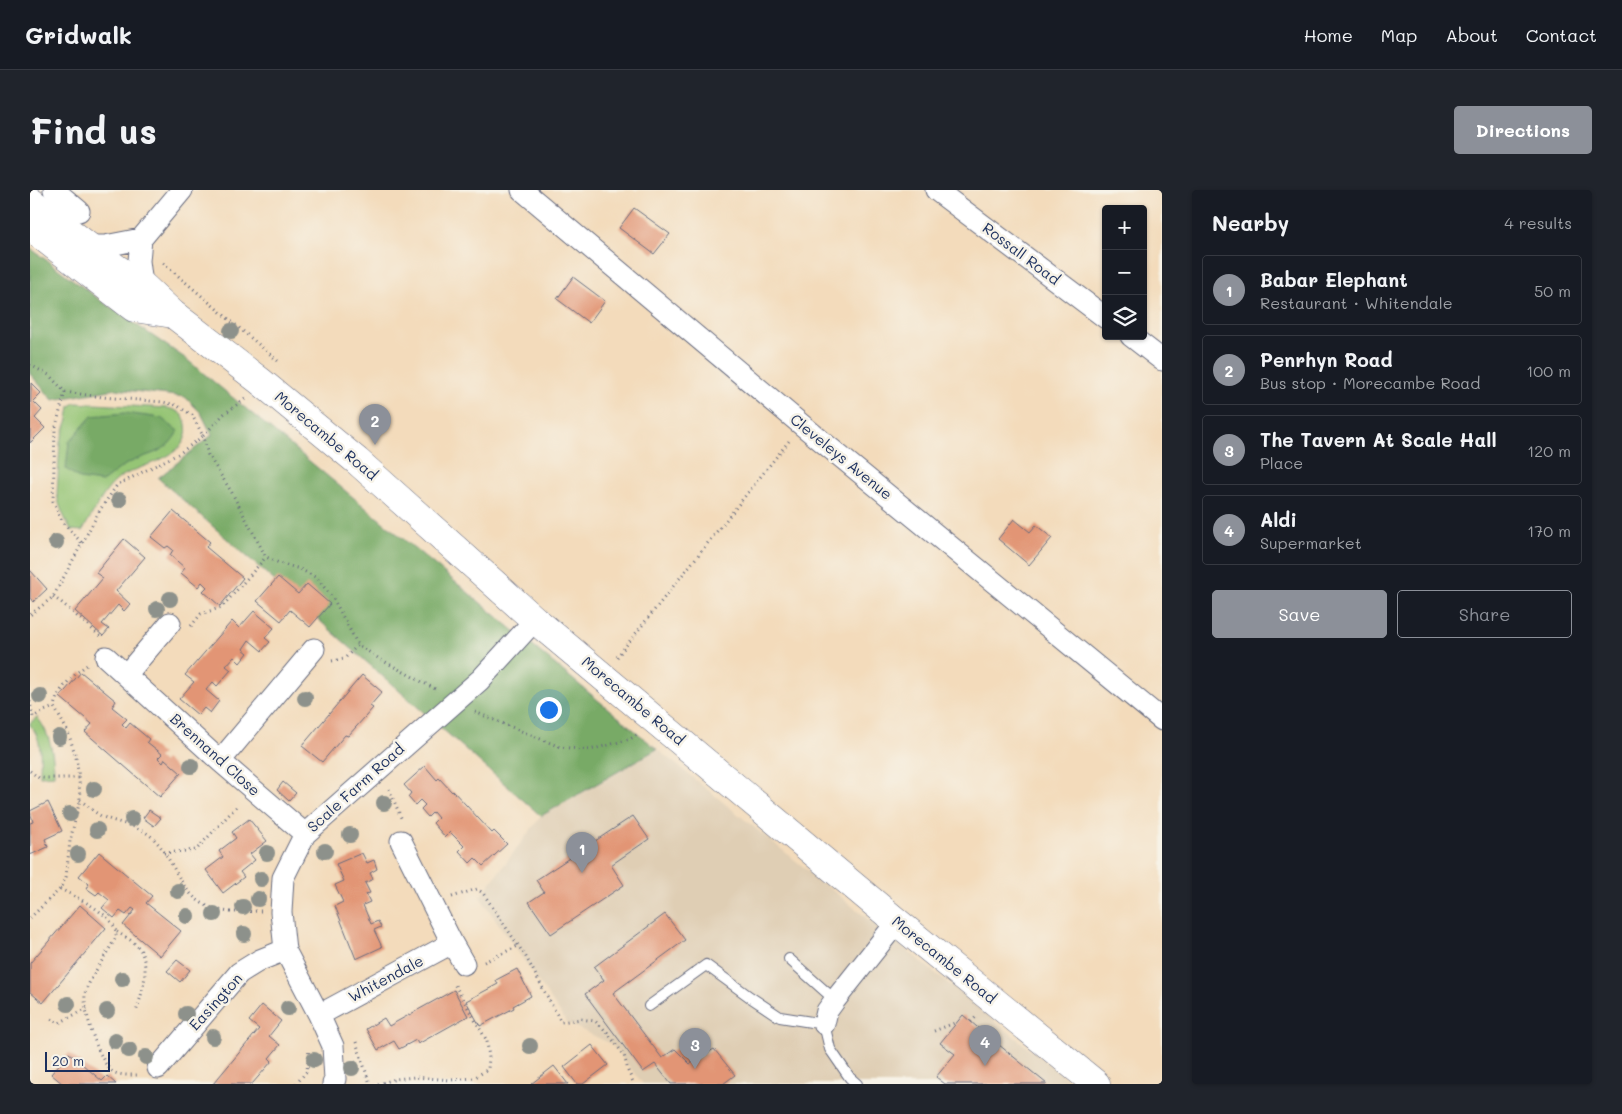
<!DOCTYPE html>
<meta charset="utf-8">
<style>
body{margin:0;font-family:Mali,sans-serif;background:#20242c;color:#f1f3f6}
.controls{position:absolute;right:15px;top:15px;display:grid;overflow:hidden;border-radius:5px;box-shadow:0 1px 4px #0004}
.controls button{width:45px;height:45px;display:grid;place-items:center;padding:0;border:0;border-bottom:1px solid #363941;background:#171b24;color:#f1f3f6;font:25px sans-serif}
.scale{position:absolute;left:15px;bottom:12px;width:65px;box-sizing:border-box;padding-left:5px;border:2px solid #1b2f5e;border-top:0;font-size:14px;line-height:18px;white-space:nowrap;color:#1b2f5e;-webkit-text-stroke:4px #f7f3e8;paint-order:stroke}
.you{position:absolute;left:518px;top:519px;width:18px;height:18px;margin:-12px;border:4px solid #fff;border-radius:50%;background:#1a73e8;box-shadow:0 0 0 8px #1a73e833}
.badge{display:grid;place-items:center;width:32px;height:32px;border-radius:50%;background:#8c9099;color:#fff;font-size:16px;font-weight:700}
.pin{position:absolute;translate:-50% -41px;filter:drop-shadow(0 1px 2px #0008)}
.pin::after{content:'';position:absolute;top:26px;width:18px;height:15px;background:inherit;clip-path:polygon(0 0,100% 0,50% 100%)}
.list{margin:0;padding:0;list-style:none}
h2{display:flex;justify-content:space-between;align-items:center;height:65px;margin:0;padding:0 20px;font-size:21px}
h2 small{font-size:16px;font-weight:400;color:#9ea1a6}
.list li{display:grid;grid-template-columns:32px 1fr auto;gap:15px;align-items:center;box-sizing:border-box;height:70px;margin:0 10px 10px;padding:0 10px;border:1px solid #363941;border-radius:5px}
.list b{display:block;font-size:19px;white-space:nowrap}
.list p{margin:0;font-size:16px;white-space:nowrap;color:#9ea1a6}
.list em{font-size:16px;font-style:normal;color:#9ea1a6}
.actions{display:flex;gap:10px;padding:15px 20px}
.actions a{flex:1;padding:11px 0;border:1px solid #8c9099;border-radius:5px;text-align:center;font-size:18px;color:#8c9099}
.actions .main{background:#8c9099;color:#fff}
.icon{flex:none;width:28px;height:28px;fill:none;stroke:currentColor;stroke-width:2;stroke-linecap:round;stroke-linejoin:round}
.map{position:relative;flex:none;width:1132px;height:894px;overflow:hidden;border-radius:5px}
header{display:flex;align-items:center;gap:30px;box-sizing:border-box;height:70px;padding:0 25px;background:#171b24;border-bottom:1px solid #363941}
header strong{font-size:24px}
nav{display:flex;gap:28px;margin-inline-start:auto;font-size:18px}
.intro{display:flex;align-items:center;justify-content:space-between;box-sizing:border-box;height:120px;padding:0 30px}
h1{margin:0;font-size:35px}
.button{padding:12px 22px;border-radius:5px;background:#8c9099;color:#fff;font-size:18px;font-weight:700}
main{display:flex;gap:30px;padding:0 30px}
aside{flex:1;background:#171b24;border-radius:5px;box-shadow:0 1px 4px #0004}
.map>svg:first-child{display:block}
.built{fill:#dfceb4}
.green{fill:#95c574;stroke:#587a69}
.forest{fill:#78aa66;stroke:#4a6c62}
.building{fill:#e29574}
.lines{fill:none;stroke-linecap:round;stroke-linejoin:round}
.service-casing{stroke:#676b7f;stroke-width:12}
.minor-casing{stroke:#676b7f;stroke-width:23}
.primary-casing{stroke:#676b7f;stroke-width:29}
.path{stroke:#676b7f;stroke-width:3;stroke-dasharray:1 4;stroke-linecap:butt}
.service{stroke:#fff;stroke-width:10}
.minor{stroke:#fff;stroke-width:21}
.primary{stroke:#fff;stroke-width:28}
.tree{fill:#8d918b}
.labels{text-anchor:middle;stroke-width:5;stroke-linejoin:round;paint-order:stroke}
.street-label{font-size:15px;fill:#1b2f5e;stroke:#f7f3e8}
</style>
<header>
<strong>Gridwalk</strong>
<nav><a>Home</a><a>Map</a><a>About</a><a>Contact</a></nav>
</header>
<div class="intro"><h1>Find us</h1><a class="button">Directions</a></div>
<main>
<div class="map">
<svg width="1132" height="894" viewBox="0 0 1132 894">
<rect width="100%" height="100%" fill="#f7f3e8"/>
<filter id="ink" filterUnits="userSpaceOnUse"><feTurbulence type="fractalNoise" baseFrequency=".02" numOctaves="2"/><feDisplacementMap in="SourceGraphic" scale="10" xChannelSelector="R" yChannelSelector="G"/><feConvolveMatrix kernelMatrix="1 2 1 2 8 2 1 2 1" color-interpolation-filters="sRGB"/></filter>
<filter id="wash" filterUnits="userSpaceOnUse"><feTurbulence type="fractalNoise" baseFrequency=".0096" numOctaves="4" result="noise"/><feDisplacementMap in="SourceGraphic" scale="20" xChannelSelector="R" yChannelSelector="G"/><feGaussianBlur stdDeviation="1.12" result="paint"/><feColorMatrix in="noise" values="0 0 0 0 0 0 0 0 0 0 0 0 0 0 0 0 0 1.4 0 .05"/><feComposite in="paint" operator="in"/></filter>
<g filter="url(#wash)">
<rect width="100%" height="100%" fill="#f3dbbb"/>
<path class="built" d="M627 559 1043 894H613L581 854 537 833 450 707 511 626Z"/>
<path class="green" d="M45 213 137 218C146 220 154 223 156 234 163 270 106 273 87 290 73 301 62 326 52 341L41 340C35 329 29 317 27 304L30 252 38 229 40 216Z
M7 527C20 543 24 565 24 585L10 586C10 568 13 549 0 535V533Z"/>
<path class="forest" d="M0 58 73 112 155 168 627 559 511 626 128 288 182 245 171 223 155 207 86 199 23 210 0 184Z
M95 223 131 228 148 241C136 264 122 262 101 272 91 276 81 286 72 292L50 289 36 279 39 252 62 226Z"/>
<g id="blocks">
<path class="building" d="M604 18 640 44 624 64 589 38Z
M543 87 575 111 559 133 527 109Z
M1 193 11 203 3 211 12 220 5 228 15 238 0 253Z
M143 321 180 352 176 357 213 388 190 416 173 401 177 397 172 392 168 397 151 383 155 378 140 365 143 360 138 356 135 358 121 347Z
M984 329 1000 342 1006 335 1022 348 999 375 968 349Z
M94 349 115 367 86 401 100 414 94 421 88 415 72 434 79 439 73 446 45 421 73 388 66 383Z
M0 380 17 399 3 412 0 408Z
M248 387 268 404 277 394 300 414 280 437 260 420 251 431 227 411Z
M224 421 244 438 235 448 240 452 232 461 219 450 213 459 218 463 210 473 204 467 196 476 201 480 187 496 183 492 176 500 189 511 180 523 174 518 168 525 149 509 164 492 155 485 202 431 209 438Z
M51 482 86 511 82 517 97 529 92 534 96 538 100 533 119 549 117 552 132 564 128 568 133 573 135 569 151 583 130 607 55 542 62 534 30 507Z
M332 485 352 502 340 516 343 518 318 546 315 545 292 572 272 556Z
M395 576 407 590 409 588 422 602 423 601 462 643 464 641 477 654 453 676 445 668 440 673 429 661 434 656 420 642 415 647 403 633 408 628 403 622 398 627 391 619 395 615 390 610 385 615 378 607 381 603 374 595Z
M253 592 266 603 259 611 247 600Z
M18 612 32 641 15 649 18 657 0 665V633L3 632 0 621Z
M119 620 131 628 124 636 113 628Z
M603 626 619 649 581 675 594 695 521 744 499 712 514 702 506 690Z
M219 629 237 651 220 664 225 670 210 682 214 687 193 703 176 680 193 667 189 661 206 648 202 642Z
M69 662 122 706 116 713 151 741 130 766 93 735 105 720 102 718 96 725 90 721 84 728 72 718 79 710 69 702 66 705 56 698 59 694 49 686Z
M332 663 337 673 344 670 347 679 340 683 343 689 335 693 340 703 336 704 340 712 333 715 341 734 348 731 351 737 344 740 352 757 326 769 305 716 313 712 305 695 314 691 306 674Z
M50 715 76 738 13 813 0 802V773Z
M635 724 655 750 583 803 632 868 645 859 660 874 684 859 705 885 693 894H641L625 874 613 882 555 804 574 790 564 777Z
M147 770 160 780 150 792 137 781Z
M487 779 501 806 483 816 484 818 450 836 436 811 468 794 466 790Z
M424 800 438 826 388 854 386 850 369 859 364 851 348 860 336 839 354 828 359 836Z
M232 815 251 831 239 846 250 855 239 868 242 871 222 894H183L229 839 219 831Z
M933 825 947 837 1017 894H915L906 887 925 864 910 853Z
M562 855 578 875 553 894H547L534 877Z
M39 863 72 891 77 886 86 894H33L21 884Z
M524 876 538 894H501Z"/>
</g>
</g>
<g filter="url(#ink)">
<use href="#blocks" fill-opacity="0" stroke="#676b7f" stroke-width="1"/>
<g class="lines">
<g class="service-casing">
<path id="service" d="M759 769 805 810
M619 816 676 775 720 807 750 827 794 834 800 859 820 888 827 894"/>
</g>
<g class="minor-casing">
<path id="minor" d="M24 0 49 21
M492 0 772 235 1132 530
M906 0 1076 128
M56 56H75L111 49
M112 95 109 71 111 49 152 0
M1101 146 1132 170
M76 467 190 571 275 644
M96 485 140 433
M190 571 284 459
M422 753 434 774
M289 825 422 753 371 651
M794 834 797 821 805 810 867 732
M128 878 209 783 230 770 255 760
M303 894 305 889 303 856 289 825 255 760 251 722 253 688 275 644 450 490 505 430"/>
</g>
<g class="primary-casing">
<path id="primary" d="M0 11 86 78 112 95 143 124 230 191 327 271 505 430 867 732 1066 894
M0 37 104 118 143 124"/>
</g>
<path class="path" d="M133 73 248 171 247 173
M0 175 19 185 35 202 72 207 133 212 146 215 162 225 173 246 150 263 87 295 70 320 23 407 0 425
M35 202 25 240 23 311 33 333 52 353
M215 209 194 224 173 246 178 265 201 301 236 367 249 373 270 379 287 388 304 410 328 455 348 468 407 500
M23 407 32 413 71 447
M161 436 171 424 192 417 236 367
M587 467 759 251
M302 471 314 469 328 455
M0 511 3 527 14 521 24 517
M445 522 530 557 560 560 600 549 607 545
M0 581 9 588H49
M359 599 372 630
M50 610C57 615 64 622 71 626 89 634 110 635 124 649 148 674 150 711 189 720 203 724 217 721 231 721
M134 663 166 660 208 615
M30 699C45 706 84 725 86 742 87 743 85 748 85 749 79 760 56 794 55 804 53 820 69 873 83 882 91 886 102 885 110 885
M422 707 447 699 453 703 496 767 531 832 551 829 565 831 577 842 594 865 598 881 604 894
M0 728 30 699 36 687 40 651 50 610 49 588 46 567 38 542 24 517C26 501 44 484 57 475
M87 742C95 747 106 752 111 761 120 781 112 803 106 822
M454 772 488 756
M21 829 29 833 57 818
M941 832 946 827
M904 841 927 832
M326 852 340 894
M266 894 277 881 279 859
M348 894 366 889 385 887 421 890 444 888 458 879 459 868 457 851 423 792"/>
<use href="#service" class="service"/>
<use href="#minor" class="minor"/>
<use href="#primary" class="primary"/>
</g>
<g class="tree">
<circle cx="201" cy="141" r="8"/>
<circle cx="89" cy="310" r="8"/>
<circle cx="26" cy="352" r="8"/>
<circle cx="140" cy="409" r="8"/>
<circle cx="127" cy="419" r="8"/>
<circle cx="10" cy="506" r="8"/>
<circle cx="275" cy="508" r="8"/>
<circle cx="29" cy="547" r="8"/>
<circle cx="161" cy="576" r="8"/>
<circle cx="64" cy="599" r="8"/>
<circle cx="354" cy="613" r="8"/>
<circle cx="40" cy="624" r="8"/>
<circle cx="102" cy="629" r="8"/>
<circle cx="67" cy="640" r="8"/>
<circle cx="320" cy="645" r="8"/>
<circle cx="295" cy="661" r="8"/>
<circle cx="237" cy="663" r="8"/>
<circle cx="48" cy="664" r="8"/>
<circle cx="231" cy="689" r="8"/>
<circle cx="148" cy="701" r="8"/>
<circle cx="228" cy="709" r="8"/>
<circle cx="213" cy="717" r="8"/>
<circle cx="184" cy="724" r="8"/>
<circle cx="157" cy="726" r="8"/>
<circle cx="214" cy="744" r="8"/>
<circle cx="92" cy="789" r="8"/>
<circle cx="38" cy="814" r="8"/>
<circle cx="258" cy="818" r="8"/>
<circle cx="77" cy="821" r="8"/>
<circle cx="156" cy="824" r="8"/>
<circle cx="183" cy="847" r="8"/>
<circle cx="85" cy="851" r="8"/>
<circle cx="500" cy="856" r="8"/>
<circle cx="99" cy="860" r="8"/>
<circle cx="116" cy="867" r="8"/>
<circle cx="284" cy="870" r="8"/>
<circle cx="322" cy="878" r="8"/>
</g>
</g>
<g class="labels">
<g class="street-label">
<text transform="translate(991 64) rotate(37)" y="5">Rossall Road</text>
<text transform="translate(296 246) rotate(40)" y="5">Morecambe Road</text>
<text transform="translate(811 267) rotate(39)" y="5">Cleveleys Avenue</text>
<text transform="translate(603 511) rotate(40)" y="5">Morecambe Road</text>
<text transform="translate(185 565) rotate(42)" y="5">Brennand Close</text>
<text transform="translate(326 598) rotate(-42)" y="5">Scale Farm Road</text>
<text transform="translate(914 770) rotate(39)" y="5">Morecambe Road</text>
<text transform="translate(356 789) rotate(-28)" y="5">Whitendale</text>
<text transform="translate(186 812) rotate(-48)" y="5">Easington</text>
</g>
</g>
</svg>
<div class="controls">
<button>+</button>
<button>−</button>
<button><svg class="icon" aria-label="layers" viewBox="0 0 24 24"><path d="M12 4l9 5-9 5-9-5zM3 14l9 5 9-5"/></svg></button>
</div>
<div class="scale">20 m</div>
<div class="you"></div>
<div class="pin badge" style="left:552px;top:683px">1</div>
<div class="pin badge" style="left:345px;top:255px">2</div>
<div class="pin badge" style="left:665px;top:879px">3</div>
<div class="pin badge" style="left:955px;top:876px">4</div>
</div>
<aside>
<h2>Nearby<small>4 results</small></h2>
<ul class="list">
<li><span class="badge">1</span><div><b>Babar Elephant</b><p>Restaurant · Whitendale</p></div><em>50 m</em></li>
<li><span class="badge">2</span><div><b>Penrhyn Road</b><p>Bus stop · Morecambe Road</p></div><em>100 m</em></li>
<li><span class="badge">3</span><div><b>The Tavern At Scale Hall</b><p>Place</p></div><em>120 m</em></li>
<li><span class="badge">4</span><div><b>Aldi</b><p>Supermarket</p></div><em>170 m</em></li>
</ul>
<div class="actions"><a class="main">Save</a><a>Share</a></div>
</aside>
</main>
